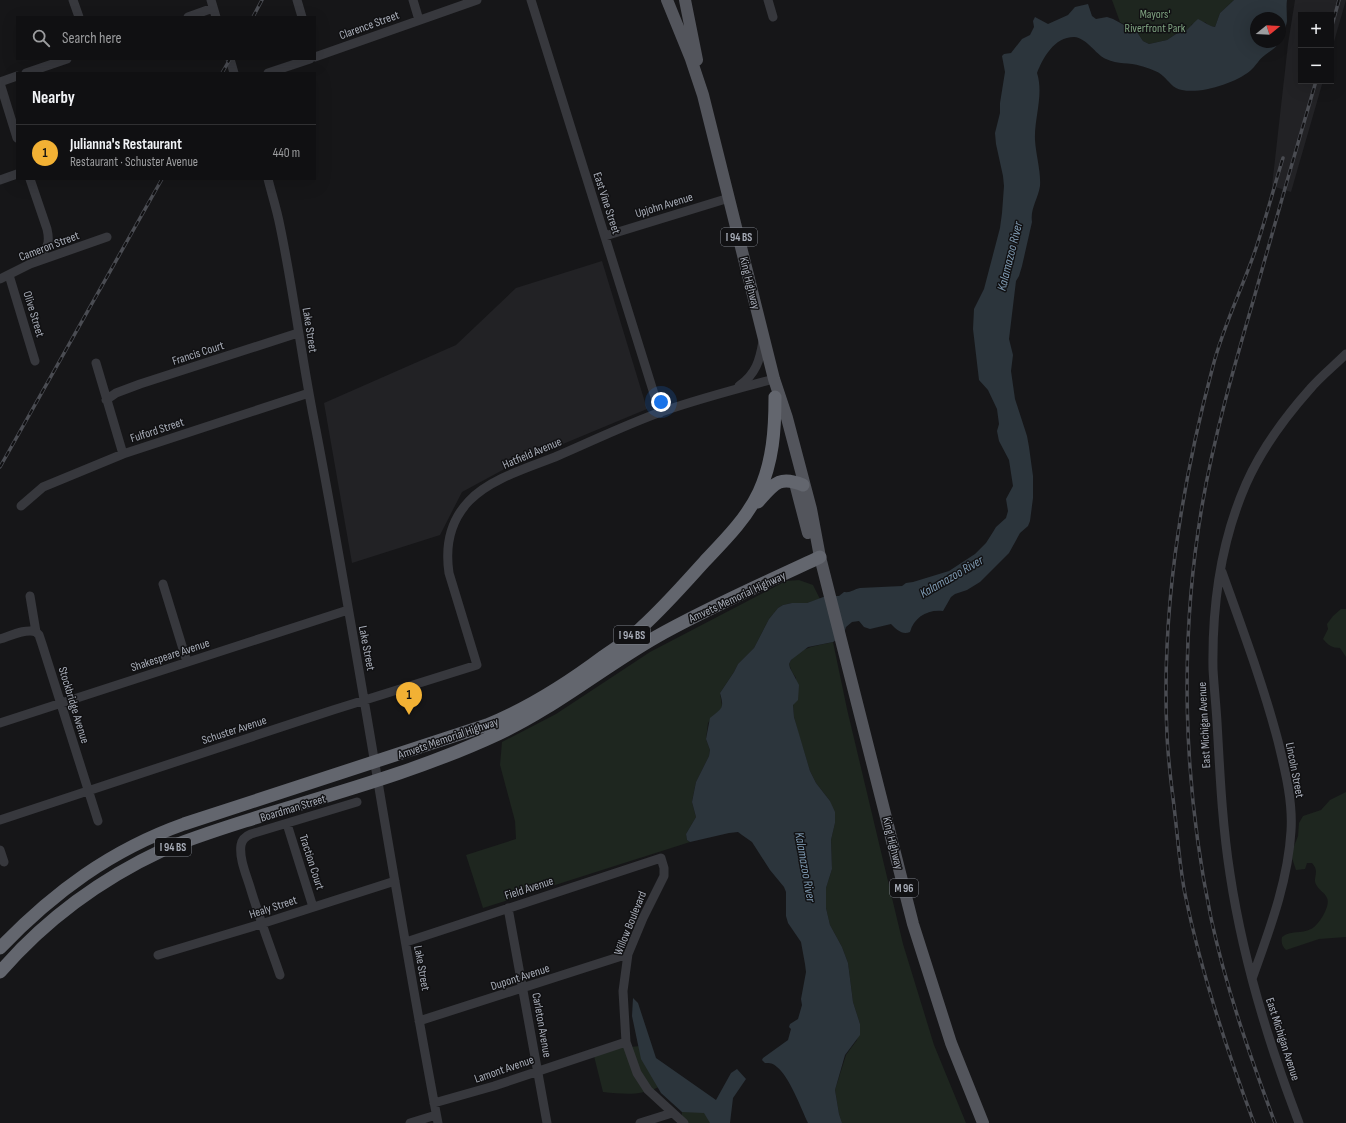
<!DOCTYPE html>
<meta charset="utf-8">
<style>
body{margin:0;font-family:"Sofia Sans Condensed",sans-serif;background:#19191b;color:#f1f3f6}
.controls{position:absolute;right:12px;top:12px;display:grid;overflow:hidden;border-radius:0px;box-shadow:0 4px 16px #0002}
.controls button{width:36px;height:36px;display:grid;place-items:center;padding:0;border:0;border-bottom:1px solid #303032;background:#101012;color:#f1f3f6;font:20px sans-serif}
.compass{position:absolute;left:1250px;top:12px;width:36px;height:36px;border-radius:50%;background:#101012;box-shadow:0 4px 16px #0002;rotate:72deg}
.you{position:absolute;left:661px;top:402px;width:14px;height:14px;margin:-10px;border:3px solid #fff;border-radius:50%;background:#1a73e8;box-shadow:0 0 0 6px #1a73e833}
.badge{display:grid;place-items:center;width:26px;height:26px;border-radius:50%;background:#f2b134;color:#111;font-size:13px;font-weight:700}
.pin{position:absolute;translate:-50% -33px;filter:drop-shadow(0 1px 2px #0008)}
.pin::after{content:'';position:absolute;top:21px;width:14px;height:12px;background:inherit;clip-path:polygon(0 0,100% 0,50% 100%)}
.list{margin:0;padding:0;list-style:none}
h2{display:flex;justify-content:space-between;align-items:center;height:52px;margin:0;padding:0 16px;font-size:17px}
h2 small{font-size:13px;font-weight:400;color:#9c9d9f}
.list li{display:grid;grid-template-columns:26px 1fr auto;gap:12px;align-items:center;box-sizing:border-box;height:56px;padding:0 16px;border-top:1px solid #303032}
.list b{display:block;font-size:15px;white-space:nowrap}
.list p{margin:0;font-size:13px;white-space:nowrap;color:#9c9d9f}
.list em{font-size:13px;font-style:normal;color:#9c9d9f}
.icon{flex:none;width:22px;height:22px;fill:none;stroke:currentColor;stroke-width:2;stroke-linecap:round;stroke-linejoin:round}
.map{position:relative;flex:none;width:1346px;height:1123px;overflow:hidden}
.search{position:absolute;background:#101012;box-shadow:0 4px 16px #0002;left:16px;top:16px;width:300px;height:44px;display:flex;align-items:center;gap:10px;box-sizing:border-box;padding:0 14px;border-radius:0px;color:#9c9d9f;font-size:15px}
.panel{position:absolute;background:#101012;box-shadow:0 4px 16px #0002;left:16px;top:72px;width:300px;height:108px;border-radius:0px}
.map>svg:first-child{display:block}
.built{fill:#222225}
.green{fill:#1e261f}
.water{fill:#2c353c;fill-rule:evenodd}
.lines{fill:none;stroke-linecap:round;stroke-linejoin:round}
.minor{stroke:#37383d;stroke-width:9}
.major{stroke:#53555c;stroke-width:12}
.highway{stroke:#63666e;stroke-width:13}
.rail-casing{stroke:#4a4c52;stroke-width:3.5}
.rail{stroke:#111113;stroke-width:2;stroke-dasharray:6;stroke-linecap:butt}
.labels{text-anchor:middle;stroke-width:3;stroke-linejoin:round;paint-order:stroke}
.shield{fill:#111113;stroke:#7b7e86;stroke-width:1}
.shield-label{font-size:11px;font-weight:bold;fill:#a8adb8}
.park-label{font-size:12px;fill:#7fa381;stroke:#111113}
.street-label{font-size:12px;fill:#a8adb8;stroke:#111113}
.water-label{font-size:13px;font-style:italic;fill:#7f9bb3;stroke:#111113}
</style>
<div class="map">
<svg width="1346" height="1123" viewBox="0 0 1346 1123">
<rect width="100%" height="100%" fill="#161618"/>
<path class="built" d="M1295 0H1346L1331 52V15H1301V81H1323L1291 192 1272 186 1288 44Z
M602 261 647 409 510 466 462 492 440 535 352 563 324 403 456 345 516 288Z"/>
<path class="green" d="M1112 0H1234L1220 13 1215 27 1209 26 1205 22 1192 24 1190 28 1184 33 1179 32 1167 40 1149 44 1143 41 1137 32 1120 22Z
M799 580 813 585 820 599 807 603H792L783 605 778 608 769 619 754 648 738 664 734 672 720 693 722 706 721 710 715 714 708 723 706 739 710 750 709 756 696 782 692 802 696 817 686 834 687 840 690 842 483 908 466 855 516 839 515 821 500 765 502 742 556 714 650 652 786 581Z
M1341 609H1346V657L1340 648C1332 648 1328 645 1323 639L1328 629 1327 624 1333 616Z
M833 642 847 709 903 944 934 1045 966 1123H842L839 1114 835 1090 846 1055 857 1040 860 1024 853 1002 848 963 842 947 830 925 826 908V888L832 869 831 840 835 823 830 801 816 783 810 771 798 732 794 717 793 705 796 678 792 672 789 664C797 647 817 646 833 642Z
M1346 792V937L1319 939 1286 950C1282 946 1281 943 1282 937 1291 930 1301 934 1311 929 1318 926 1331 906 1327 898 1325 893 1319 890 1317 886 1311 878 1321 873 1312 863H1307L1305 869 1296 870 1292 858 1293 849 1298 836 1299 823 1303 816 1321 810 1330 800Z
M640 1046 659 1087C639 1096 625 1094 603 1092L594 1056 611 1049Z
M698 1102 718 1123H682V1112Z"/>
<path class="water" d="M1234 0H1287C1286 7 1287 14 1287 21 1286 27 1283 36 1280 41 1277 48 1270 51 1265 55 1259 59 1256 66 1250 71 1235 83 1202 94 1182 90 1173 89 1169 81 1163 76 1158 71 1148 68 1141 66 1129 62 1118 65 1106 59 1095 54 1087 38 1074 37 1054 37 1043 58 1037 73 1044 95 1034 118 1035 140 1036 156 1041 171 1040 186 1038 199 1030 209 1032 222L1022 266 1019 276 1016 281 1009 339 1013 355 1011 371 1015 399 1027 436 1029 447 1033 476V498L1030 521 1028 526 1020 533 1009 553 980 582 967 590 955 594 951 597 943 611C928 609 914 617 910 632 902 635 897 630 891 624L870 629 864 627 859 621 852 622 846 627 843 636 833 642 808 647 791 660 789 664 790 668 799 685 798 700 793 705 794 717 810 771 816 783 830 801 835 812V823L831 840 832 869 826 888V908L830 925 842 947 848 963 853 1002 860 1024V1035L845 1055 835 1090 839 1114 842 1123H808C801 1108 789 1076 777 1067 773 1063 770 1063 765 1063L762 1060 763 1058 788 1040 791 1029 789 1027 790 1024 798 1019 802 1005 801 999 806 972 805 964 801 942 788 923 786 916V892L784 887 770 870 752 842 742 835 738 832 729 833 690 842 687 840 686 834 696 817 692 802 696 782 709 756 710 750 706 739 710 718C721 708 725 710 720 693L734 672 738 664 754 648 769 619 778 608 783 605 792 603H807L826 596H839L844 592C851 593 854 589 860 588L902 586 906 583 913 582 949 571 975 554 986 543 993 532 996 527 1006 518 1008 511 1006 499 1013 486 1009 460 999 441 997 431 999 424 997 409 988 390 979 380 973 329 974 309 984 289 1000 228 1002 213 1004 186 1003 176 996 144 995 133 1000 113V103L1005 72 1002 56 1004 54 1011 53 1022 39 1030 35 1034 27 1033 21 1035 17 1048 24 1068 15 1075 7 1088 4 1092 16 1096 19 1107 17 1113 19 1137 32 1143 41 1149 44 1167 40 1179 32 1184 33C1189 28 1193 23 1198 19 1205 22 1208 26 1215 27L1220 13ZM1256 18H1280V42H1256Z
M633 998 638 1003 656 1058 716 1100 731 1073 737 1069 746 1079 733 1098 730 1123H710L704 1113 682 1112 661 1093 641 1059 632 1016Z"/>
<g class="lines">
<path class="minor" d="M73 0 79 17
M211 0 216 17
M297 0 302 17
M413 0 419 20
M531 0 660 413
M768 0 773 17
M188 17 213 8
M315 57 477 0
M230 59 234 73
M26 73 67 59
M268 73 310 59
M0 82 17 76
M0 83 17 138
M30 179 47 229C51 246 46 249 34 261
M268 179C272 195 277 210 280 226 294 293 302 362 316 430 360 660 394 892 438 1123
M0 180 17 174
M605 236 729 198
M9 275 35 361
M0 279 30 264 107 237
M96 363 123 454
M739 386C756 374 760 360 763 341
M106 400 116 393 140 384 298 333
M21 506 43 487 123 454 309 393
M1222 572C1242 628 1263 684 1278 741 1285 770 1293 801 1291 831 1288 882 1269 931 1252 979
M163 584 187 662
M30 596 36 632 39 635 42 644 98 821
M0 639C10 636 26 628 36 632
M0 723 348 610
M0 820 333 710 477 665 449 573C445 546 450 521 469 501 490 479 527 468 555 457 590 442 625 425 661 412 698 399 736 389 774 379
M287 824 313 907
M0 850 4 862
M508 908 547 1123
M406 942 661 858 664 868V876L643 918 628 954 623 991 626 1042 637 1073 648 1090 684 1123
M158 955 261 924 395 881
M280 975C270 946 259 917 250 887 246 874 239 858 241 845 242 839 246 836 251 834L357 802
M419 1021 628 954
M434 1103 494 1086 626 1042
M410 1123 436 1115
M640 1123 672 1113
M1299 1123C1268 1042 1243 960 1230 874 1222 823 1220 774 1217 722 1216 705 1214 687 1213 669 1212 607 1221 541 1246 484 1261 450 1286 416 1310 389 1321 376 1334 366 1346 354"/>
<path class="major" d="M667 0 691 59 703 95 774 379 787 418 811 509 820 557 913 924 951 1043 983 1123
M685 0 697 60
M796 487 808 533"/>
<path class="highway" d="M758 502C774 484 779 475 803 485
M0 948C54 892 111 850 184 824L487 725C529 708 568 683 604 656 617 647 631 638 642 627 665 606 685 583 705 561 725 540 747 518 759 492 773 461 775 430 775 397
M0 972C45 920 101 879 163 850 196 836 230 826 264 815 343 791 423 769 498 734 554 708 602 668 656 637 709 607 765 583 820 557"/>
<g class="rail-casing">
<path id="rail" d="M253 17 262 0
M1331 29 1339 0
M222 73 230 59
M0 467 162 179
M1254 1123C1226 1048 1201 972 1185 894 1180 868 1178 841 1175 815 1172 788 1168 762 1167 735 1161 611 1181 486 1213 366 1223 327 1241 291 1254 254 1265 222 1273 190 1283 158
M1275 1123C1250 1056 1226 988 1211 918 1183 783 1179 642 1202 506 1214 436 1234 367 1254 298 1274 226 1295 153 1316 81"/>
</g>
<use href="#rail" class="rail"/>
</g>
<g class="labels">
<g class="shield">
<rect x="721" y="228" width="36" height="18" rx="3"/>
<rect x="614" y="626" width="36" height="18" rx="3"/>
<rect x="155" y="838" width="36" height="18" rx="3"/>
<rect x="890" y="879" width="28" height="18" rx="3"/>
</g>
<g class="shield-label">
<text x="739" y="241">I 94 BS</text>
<text x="632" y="639">I 94 BS</text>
<text x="173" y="851">I 94 BS</text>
<text x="904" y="892">M 96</text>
</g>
<g class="park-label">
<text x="1155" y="18">Mayors'<tspan x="1155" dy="14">Riverfront Park</tspan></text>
</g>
<g class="street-label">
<text transform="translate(369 25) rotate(-20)" y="4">Clarence Street</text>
<text transform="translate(607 203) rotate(72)" y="4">East Vine Street</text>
<text transform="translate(664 205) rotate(-17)" y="4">Upjohn Avenue</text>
<text transform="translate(49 246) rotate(-21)" y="4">Cameron Street</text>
<text transform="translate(750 283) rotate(76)" y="4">King Highway</text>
<text transform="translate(34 314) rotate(73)" y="4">Olive Street</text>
<text transform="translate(310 330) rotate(81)" y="4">Lake Street</text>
<text transform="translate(198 353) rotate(-18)" y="4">Francis Court</text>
<text transform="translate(157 430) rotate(-18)" y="4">Fulford Street</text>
<text transform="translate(532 453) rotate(-23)" y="4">Hatfield Avenue</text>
<text transform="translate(737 597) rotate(-25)" y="4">Amvets Memorial Highway</text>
<text transform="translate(367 648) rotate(79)" y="4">Lake Street</text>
<text transform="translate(170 655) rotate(-18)" y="4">Shakespeare Avenue</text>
<text transform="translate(74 705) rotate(73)" y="4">Stockbridge Avenue</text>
<text transform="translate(1204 725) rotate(-93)" y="4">East Michigan Avenue</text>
<text transform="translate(234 730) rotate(-18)" y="4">Schuster Avenue</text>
<text transform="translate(448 738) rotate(-19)" y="4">Amvets Memorial Highway</text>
<text transform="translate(1295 770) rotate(79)" y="4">Lincoln Street</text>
<text transform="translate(293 808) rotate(-17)" y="4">Boardman Street</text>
<text transform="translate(893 843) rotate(76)" y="4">King Highway</text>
<text transform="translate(312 862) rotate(72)" y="4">Traction Court</text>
<text transform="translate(529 888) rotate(-18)" y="4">Field Avenue</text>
<text transform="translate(273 907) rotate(-18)" y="4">Healy Street</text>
<text transform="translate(630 923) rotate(-68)" y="4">Willow Boulevard</text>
<text transform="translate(422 968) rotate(80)" y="4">Lake Street</text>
<text transform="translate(520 977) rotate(-18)" y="4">Dupont Avenue</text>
<text transform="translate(542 1025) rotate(80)" y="4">Carleton Avenue</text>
<text transform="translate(1283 1039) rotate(72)" y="4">East Michigan Avenue</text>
<text transform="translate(504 1069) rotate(-19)" y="4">Lamont Avenue</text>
</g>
<g class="water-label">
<text transform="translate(1009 256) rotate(-76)" y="5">Kalamazoo River</text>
<text transform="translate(951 576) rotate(-30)" y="5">Kalamazoo River</text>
<text transform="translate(806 867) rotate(80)" y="5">Kalamazoo River</text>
</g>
</g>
</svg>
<div class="controls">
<button>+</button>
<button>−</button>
</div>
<svg class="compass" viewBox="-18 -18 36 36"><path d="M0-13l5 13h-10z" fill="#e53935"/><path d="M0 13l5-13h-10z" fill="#9c9d9f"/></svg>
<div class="you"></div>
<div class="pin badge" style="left:409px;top:715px">1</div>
<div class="search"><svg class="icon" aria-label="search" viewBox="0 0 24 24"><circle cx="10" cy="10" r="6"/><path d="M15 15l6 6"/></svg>Search here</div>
<section class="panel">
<h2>Nearby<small></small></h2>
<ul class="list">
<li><span class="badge">1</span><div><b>Julianna's Restaurant</b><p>Restaurant · Schuster Avenue</p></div><em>440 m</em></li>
</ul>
</section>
</div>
